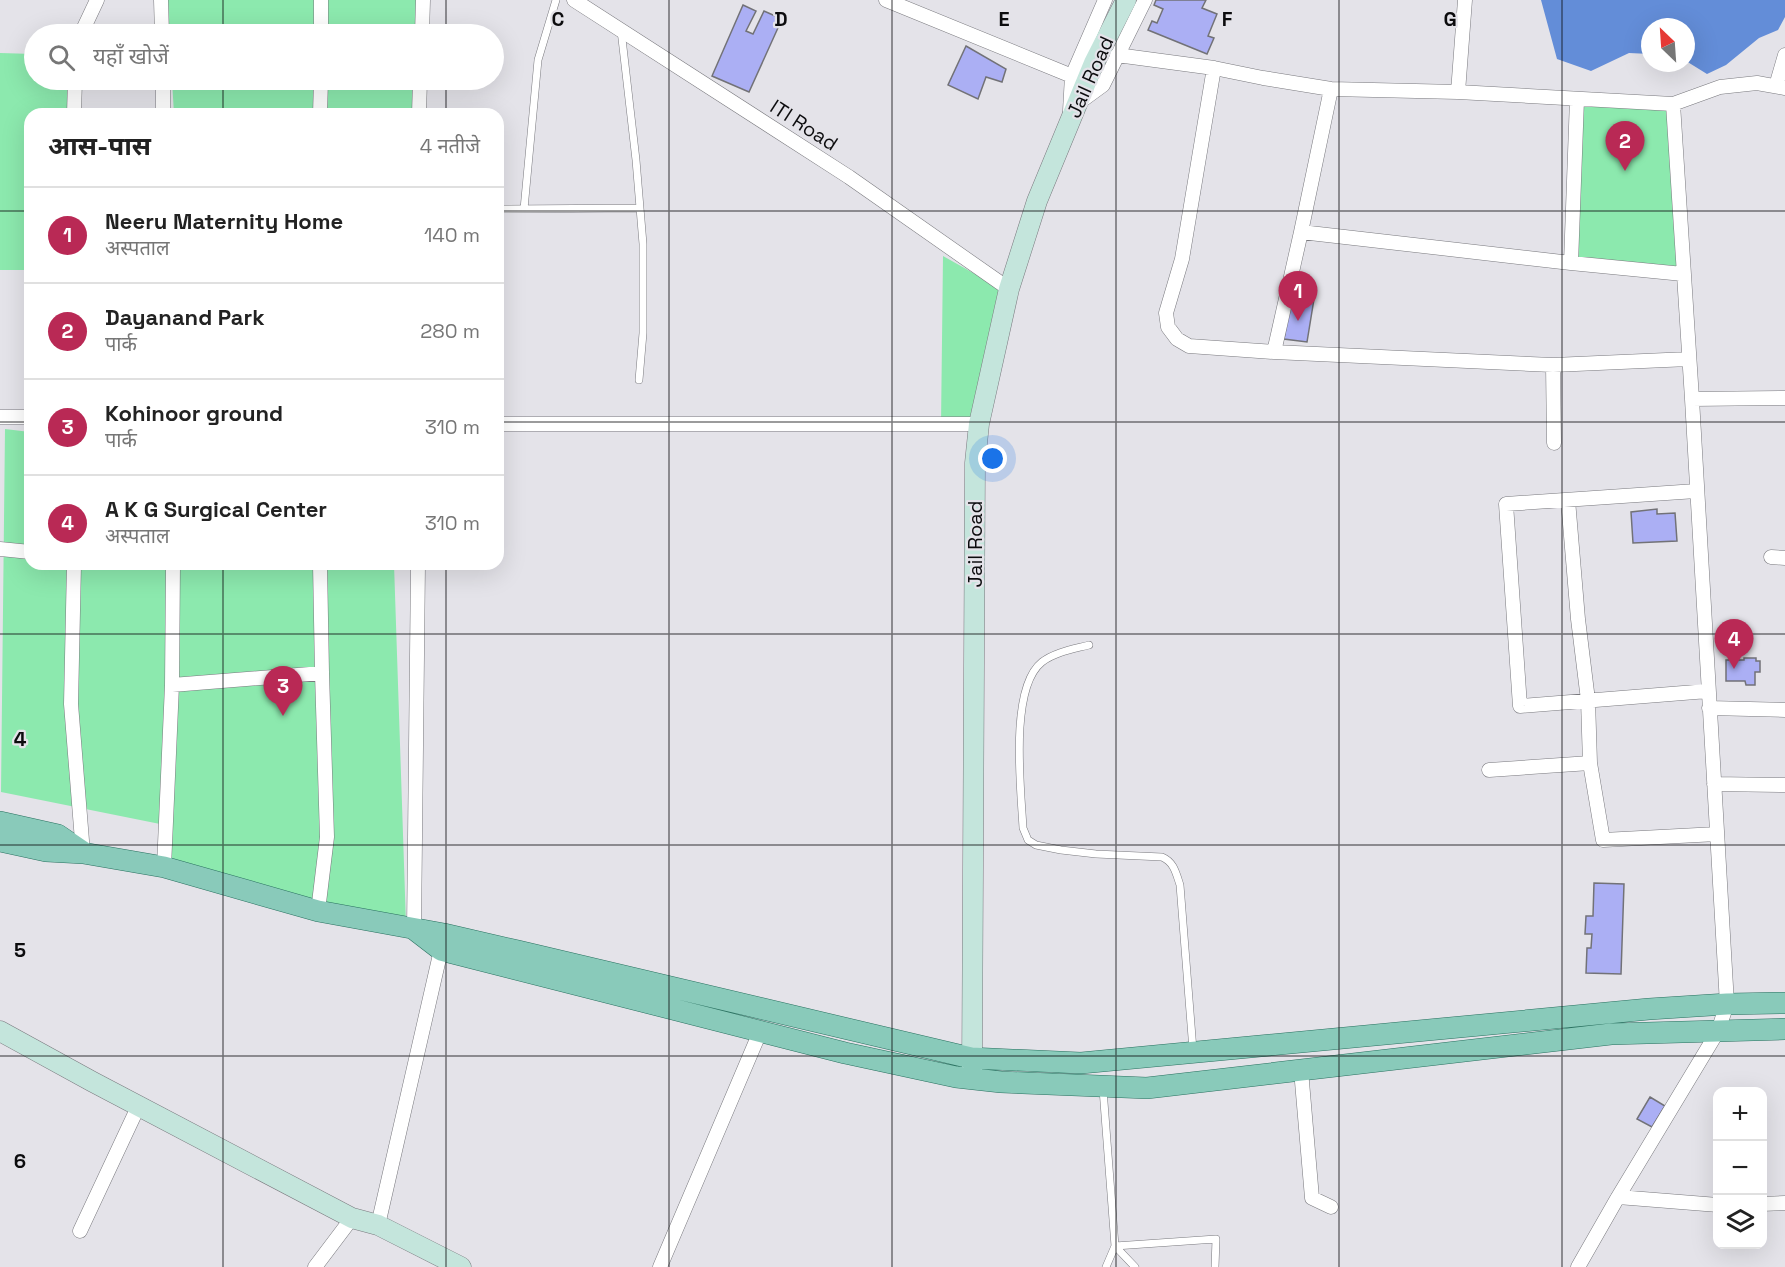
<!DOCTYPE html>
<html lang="hi">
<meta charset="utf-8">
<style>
body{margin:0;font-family:"Space Grotesk","Noto Sans Devanagari",sans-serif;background:#f6f6f6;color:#222}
.controls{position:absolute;right:18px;bottom:18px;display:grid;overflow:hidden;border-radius:12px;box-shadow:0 6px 24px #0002}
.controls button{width:54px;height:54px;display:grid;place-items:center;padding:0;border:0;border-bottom:2px solid #e0e0e0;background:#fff;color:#222;font:30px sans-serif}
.compass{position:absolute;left:1641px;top:18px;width:54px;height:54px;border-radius:50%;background:#fff;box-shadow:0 6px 24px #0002;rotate:335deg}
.you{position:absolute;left:993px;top:459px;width:21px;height:21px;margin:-15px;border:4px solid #fff;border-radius:50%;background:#1a73e8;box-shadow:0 0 0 9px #1a73e833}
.badge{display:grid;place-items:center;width:39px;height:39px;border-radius:50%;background:#b92955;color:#fff;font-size:20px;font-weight:700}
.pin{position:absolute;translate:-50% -50px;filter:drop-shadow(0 2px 3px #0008)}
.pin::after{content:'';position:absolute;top:32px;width:21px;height:18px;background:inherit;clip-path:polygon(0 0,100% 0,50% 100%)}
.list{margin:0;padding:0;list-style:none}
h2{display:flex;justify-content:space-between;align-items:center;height:78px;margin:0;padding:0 24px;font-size:26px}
h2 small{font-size:20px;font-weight:400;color:#767676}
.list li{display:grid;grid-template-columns:39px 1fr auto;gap:18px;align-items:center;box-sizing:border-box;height:96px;padding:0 24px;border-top:2px solid #e0e0e0}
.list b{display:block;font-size:22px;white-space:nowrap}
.list p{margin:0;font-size:20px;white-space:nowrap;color:#767676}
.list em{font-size:20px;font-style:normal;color:#767676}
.icon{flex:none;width:33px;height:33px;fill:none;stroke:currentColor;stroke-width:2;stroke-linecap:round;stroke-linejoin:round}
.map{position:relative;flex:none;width:1785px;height:1267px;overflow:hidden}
.search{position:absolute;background:#fff;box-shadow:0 6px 24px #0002;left:24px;top:24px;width:480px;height:66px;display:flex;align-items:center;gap:15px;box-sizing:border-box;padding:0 21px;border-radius:33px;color:#767676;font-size:22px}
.panel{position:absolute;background:#fff;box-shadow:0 6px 24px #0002;left:24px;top:108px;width:480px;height:462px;border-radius:18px}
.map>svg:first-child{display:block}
.green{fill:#8ce9ae}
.water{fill:#638dd8}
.building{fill:#abaff4;stroke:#727277;stroke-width:1.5}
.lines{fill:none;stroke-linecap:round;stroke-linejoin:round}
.lane-casing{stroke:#79797e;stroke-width:8}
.street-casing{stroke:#79797e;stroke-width:15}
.secondary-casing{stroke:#79797e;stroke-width:21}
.primary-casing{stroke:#2a7160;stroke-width:22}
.lane{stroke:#fff;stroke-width:7}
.street{stroke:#fff;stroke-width:14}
.secondary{stroke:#c4e5dc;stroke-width:20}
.primary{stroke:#89caba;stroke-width:21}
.grid{fill:none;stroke:#0c0c0e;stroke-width:1.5;stroke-opacity:0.55}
.labels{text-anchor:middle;stroke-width:4.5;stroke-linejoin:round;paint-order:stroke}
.street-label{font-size:20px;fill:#0c0c0e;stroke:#e4e3e9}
.grid-label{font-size:20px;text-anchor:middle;font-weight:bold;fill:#0c0c0e;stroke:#e4e3e9;stroke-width:4.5;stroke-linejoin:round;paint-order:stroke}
</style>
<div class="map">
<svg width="1785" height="1267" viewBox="0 0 1785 1267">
<rect width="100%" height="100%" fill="#e4e3e9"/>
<path class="green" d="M166 0H423L421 34H169Z
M0 53 34 54V80H83L80 114H30V270H0Z
M172 80H419L418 114H174Z
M1581 105 1668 110 1679 268 1576 258Z
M943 256 1000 288 971 422 941 424Z
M5 429 30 432V564H394L406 924 171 869 170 826 1 792Z"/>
<path class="water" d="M1541 0H1785V17L1778 30 1759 38 1726 65 1707 74 1686 61V27H1650V54L1629 53 1591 71 1557 59Z"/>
<path class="building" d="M1156 0H1206L1202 8 1217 14 1208 36 1214 38 1207 54 1148 30 1152 21 1157 23 1163 9 1154 5Z
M743 5 756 11 746 31 753 34 764 11 782 19 749 92 712 76Z
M966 46 1006 69 1002 82 986 77 978 99 948 85Z
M1292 290 1315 293 1307 342 1284 339Z
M1657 509V514L1675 513 1677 541 1633 543 1631 512Z
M1744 658H1756V661H1760V672H1755V685H1746L1745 681H1726V660H1744Z
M1594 883 1624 884 1621 974 1586 973 1587 948H1591L1592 934H1585L1586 916H1593Z
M1650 1097 1665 1106 1652 1127 1637 1119Z"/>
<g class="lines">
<g class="lane-casing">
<path id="lane" d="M621 30 636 160 643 244V333L639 380
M498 209 640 208
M524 209 538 60 556 0
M1089 645C1074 649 1055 652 1042 662 1009 688 1021 790 1023 828L1028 840 1036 845 1061 850 1096 854 1162 857C1174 862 1176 873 1180 885L1193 1050
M1103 1089 1115 1246 1135 1267
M1106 1267 1115 1246 1216 1239 1215 1267"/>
</g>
<g class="street-casing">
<path id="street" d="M161 0 162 34
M574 0 849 177 1009 289
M886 0 1072 76
M81 34 97 0
M321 34V0
M422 34 423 0
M1117 55 1214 68 1263 78 1331 89 1458 92 1673 104 1692 399 1727 1004 1718 1031 1618 1197 1578 1267
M1214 68 1182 259 1166 313 1168 327 1177 339 1189 346 1274 352 1553 365 1689 359
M163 80V114
M1776 86 1785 55
M1458 92 1465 0
M1077 104 1103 85 1145 0
M1673 104 1720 87 1757 83 1785 88
M1070 111 1072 76 1105 0
M74 114 75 80
M320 114 321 80
M419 114 420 80
M1301 232 1571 263 1683 274
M1571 263 1577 99
M1274 352 1301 232 1331 89
M1553 365 1554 443
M1692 399 1785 398
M0 417H30
M498 424H979
M1696 491 1506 504 1520 706 1708 691
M1568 500 1578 619 1588 700 1590 763
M0 549 30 552
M1771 557 1785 558
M74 564 71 704 83 853
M320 564 322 673
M172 685 322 673 327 837 318 911
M1709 708 1785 710
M1489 770 1590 763 1603 840 1717 834
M1714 784 1785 785
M164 867 172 685 173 564
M414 930 418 564
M1301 1070 1312 1198 1331 1207
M1618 1197 1718 1205
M1762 1204 1785 1203
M378 1225 441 950
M80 1231 139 1105
M315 1267 352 1218
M660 1267 760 1032"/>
</g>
<g class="secondary-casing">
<path id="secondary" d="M0 1031 93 1082 352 1218 378 1225 461 1267
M972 1073 975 463 979 424 1009 289 1037 201 1094 63 1126 0"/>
</g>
<g class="primary-casing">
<path id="primary" d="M0 822 58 835 83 852
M0 841 46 851 83 853 164 867 318 911 444 934 518 951 971 1058 1081 1063 1649 1009 1727 1004 1785 1003
M415 930 441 950 845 1053 956 1077 1001 1082 1147 1088 1611 1034 1785 1029"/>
</g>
<use href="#lane" class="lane"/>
<use href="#street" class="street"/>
<use href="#secondary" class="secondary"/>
<use href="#primary" class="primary"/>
</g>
<path class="grid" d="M223 0V34M446 0V34M669 0V1267M892 0V1267M1116 0V1267M1339 0V1267M1562 0V1267M223 80V114M446 80V114M0 211H30M498 211H1785M0 422H30M498 422H1785M223 564V1267M446 564V1267M0 634H1785M0 845H1785M0 1056H1785"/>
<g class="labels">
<g class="street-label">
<text transform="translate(1090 77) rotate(-66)" y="7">Jail Road</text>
<text transform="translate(804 125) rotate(33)" y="7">ITI Road</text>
<text transform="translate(975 544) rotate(-90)" y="7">Jail Road</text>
</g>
</g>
<g class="grid-label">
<text x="558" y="26">C</text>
<text x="781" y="26">D</text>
<text x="1004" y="26">E</text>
<text x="1227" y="26">F</text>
<text x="1450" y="26">G</text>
<text x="20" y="746">4</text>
<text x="20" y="957">5</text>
<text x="20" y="1168">6</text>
</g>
</svg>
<div class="controls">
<button>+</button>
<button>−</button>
<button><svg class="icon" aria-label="layers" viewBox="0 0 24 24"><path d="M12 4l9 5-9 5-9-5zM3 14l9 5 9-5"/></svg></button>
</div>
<svg class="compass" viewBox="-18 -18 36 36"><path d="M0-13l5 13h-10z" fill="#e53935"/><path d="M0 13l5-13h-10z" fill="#767676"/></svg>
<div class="you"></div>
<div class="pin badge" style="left:1298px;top:321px">1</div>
<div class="pin badge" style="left:1625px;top:171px">2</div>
<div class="pin badge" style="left:283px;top:716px">3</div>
<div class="pin badge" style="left:1734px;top:669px">4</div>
<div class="search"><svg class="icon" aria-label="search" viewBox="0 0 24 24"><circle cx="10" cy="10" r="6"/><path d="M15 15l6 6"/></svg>यहाँ खोजें</div>
<section class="panel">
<h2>आस-पास<small>4 नतीजे</small></h2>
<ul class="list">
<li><span class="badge">1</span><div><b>Neeru Maternity Home</b><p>अस्पताल</p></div><em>140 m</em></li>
<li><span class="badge">2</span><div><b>Dayanand Park</b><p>पार्क</p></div><em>280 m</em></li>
<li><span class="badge">3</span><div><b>Kohinoor ground</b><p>पार्क</p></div><em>310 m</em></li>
<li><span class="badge">4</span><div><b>A K G Surgical Center</b><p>अस्पताल</p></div><em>310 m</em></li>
</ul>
</section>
</div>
